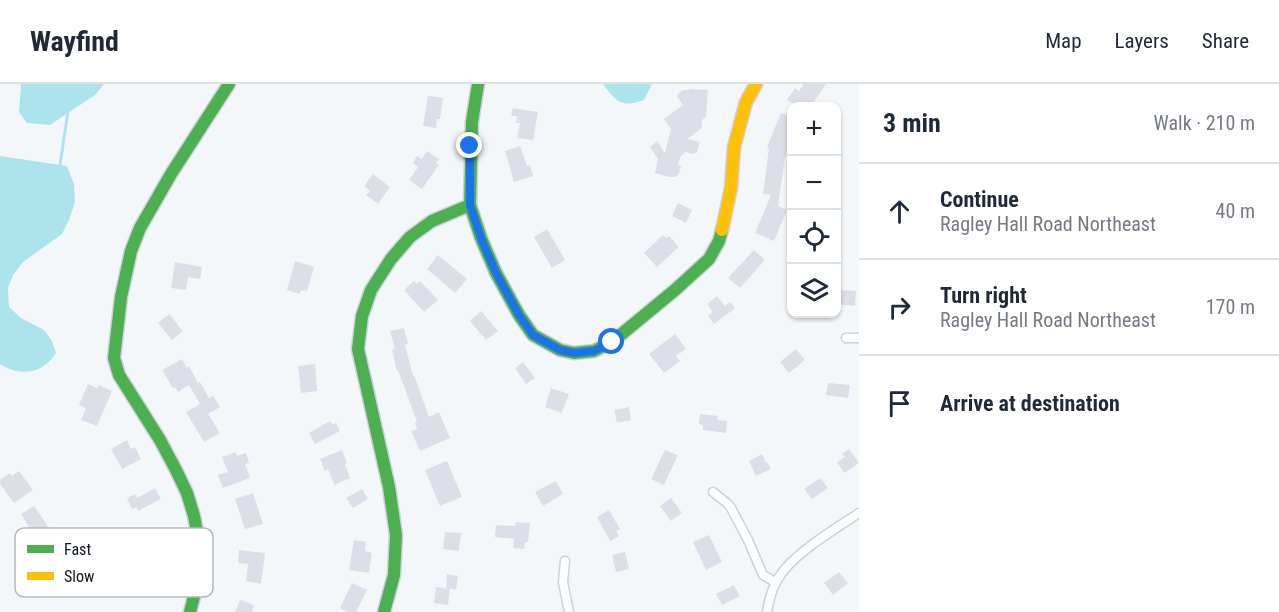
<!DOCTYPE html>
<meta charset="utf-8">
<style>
body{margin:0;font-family:"Roboto Condensed",sans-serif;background:#f6f6f7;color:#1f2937}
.controls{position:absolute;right:18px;top:18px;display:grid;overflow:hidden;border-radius:12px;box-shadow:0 2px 4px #0004}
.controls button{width:54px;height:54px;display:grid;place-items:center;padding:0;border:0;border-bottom:2px solid #e0e1e3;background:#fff;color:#1f2937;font:30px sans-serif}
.stop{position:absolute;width:18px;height:18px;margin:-14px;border:4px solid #1a73e8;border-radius:50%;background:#fff}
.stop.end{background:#1a73e8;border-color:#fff;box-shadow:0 2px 6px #0008}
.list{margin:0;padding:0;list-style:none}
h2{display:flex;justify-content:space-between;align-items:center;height:78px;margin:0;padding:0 24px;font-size:26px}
h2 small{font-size:20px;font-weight:400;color:#747a83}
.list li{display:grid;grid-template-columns:39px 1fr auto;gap:18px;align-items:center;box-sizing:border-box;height:96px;padding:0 24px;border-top:2px solid #e0e1e3}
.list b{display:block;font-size:22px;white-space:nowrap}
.list p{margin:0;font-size:20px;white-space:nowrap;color:#747a83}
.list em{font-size:20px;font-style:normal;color:#747a83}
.icon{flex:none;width:33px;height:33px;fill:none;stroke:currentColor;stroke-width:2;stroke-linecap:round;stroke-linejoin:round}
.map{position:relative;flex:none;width:859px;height:528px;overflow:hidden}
header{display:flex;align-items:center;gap:36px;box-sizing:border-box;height:84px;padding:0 30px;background:#fff;border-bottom:2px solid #e0e1e3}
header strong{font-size:28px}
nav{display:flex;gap:33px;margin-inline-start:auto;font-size:21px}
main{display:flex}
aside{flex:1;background:#fff}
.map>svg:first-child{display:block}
.water{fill:#ade3ed}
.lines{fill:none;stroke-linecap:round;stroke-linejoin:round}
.stream{stroke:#ade3ed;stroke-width:3}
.building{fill:#dcdfe7}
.street-casing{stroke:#ccd2d8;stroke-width:11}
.fast-casing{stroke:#ccd2d8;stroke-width:15}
.slow-casing{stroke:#ccd2d8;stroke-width:15}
.street{stroke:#fdfefe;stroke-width:8}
.fast{stroke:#4caf50;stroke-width:12}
.slow{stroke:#ffc107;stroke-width:12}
.route{stroke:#1a73e8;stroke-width:8}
.key{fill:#fff;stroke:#b6b9bc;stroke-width:1.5}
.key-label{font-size:16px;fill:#0c151e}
</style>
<header>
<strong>Wayfind</strong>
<nav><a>Map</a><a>Layers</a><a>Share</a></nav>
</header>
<main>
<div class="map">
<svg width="859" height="528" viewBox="0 0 859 528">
<rect width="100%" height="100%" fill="#f4f7fa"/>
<path class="water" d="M21 0H104L95 11 50 41 27 39 19 28Z
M603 0H652L644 16C622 24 616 18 603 0Z
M0 72 67 82 74 100 75 118 69 136 62 150 23 178 13 191 8 204 9 223 21 234 44 246 52 257 56 269C43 290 20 293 0 280Z"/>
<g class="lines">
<path class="stream" d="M60 81 68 27"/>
</g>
<path class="building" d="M804 0H826L811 22H798L787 16 795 4 799 7Z
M691 5 708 6 706 33 702 36V44L687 55 700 58 697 68 693 70 686 68 681 72 678 80 681 83 679 90 675 93H669L655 89 658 75 650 63 657 57 665 69 671 45 664 35 683 21 677 13 678 10 683 6H688Z
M428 12 443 14 440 35H437L436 44 423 42Z
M513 24 538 28 533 56 517 54 520 39H516L517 32H511Z
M781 29 792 34V57L785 73 778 122 787 126 774 157 755 149 771 111 763 110 769 64 767 63Z
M520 62 527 82 530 81 533 92 514 98 505 67Z
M427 67 439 75 436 79 439 81 422 105 409 96 418 83 413 79 417 72 422 75Z
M373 90 390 103 378 120 366 111 370 107 364 102Z
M678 119 692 126 686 139 672 132Z
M547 145 565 176 552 184 534 153Z
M663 151 666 154 669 152 679 163 657 183 644 169Z
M754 166 765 176 740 204 728 194Z
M438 171 467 195 455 209 427 185Z
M295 177 314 183 307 207 301 206 300 210 287 206Z
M175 178 202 183 200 195 188 193 186 206 171 204Z
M414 197 417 200 420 197 438 216 424 228 404 206Z
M837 206 856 207 855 222 837 220Z
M717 212 725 222 730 218 735 224 714 240 708 232 713 228 707 220Z
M481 227 498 247 486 256 470 237Z
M169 230 183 247 172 256 158 239Z
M404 244 408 260 405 261 413 292 414 291 429 333 439 328 450 354 420 367 411 347 417 345 415 339 417 338 398 286 397 287 392 266 395 265 390 247Z
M675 250 686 265 676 272 680 277 664 289 649 270Z
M796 265 805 276 789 289 780 278Z
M182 275 187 284 189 282 198 299 200 298 209 314 213 312 220 323 208 330 220 349 204 358 186 328 200 320 189 301 178 308 175 303 173 304 162 286Z
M523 278 535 294 526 300 515 284Z
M315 280 317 307 301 309 298 282Z
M828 299 850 301 848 314 826 311Z
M88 300 97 304 99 301 112 307 97 342 81 336 86 324 79 321Z
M551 304 569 310 562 329 545 323Z
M629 323 631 336 617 339 614 326Z
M700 330 718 332 717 336 727 337 726 349 703 346V341L699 340Z
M330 337 333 341 336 339 340 347 315 360 309 349Z
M127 356 131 365 135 363 141 375 122 385 111 365Z
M849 365 859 379 844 389 837 378 845 373 842 370Z
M342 366 347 379 345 380 350 394 334 401 328 385 325 387 320 375Z
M665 366 678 371 664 401 651 395Z
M236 368 237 372 246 369 249 379 245 380 250 394 223 404 218 391 228 388 222 373Z
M762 370 766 379 767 378 771 385 756 392 749 377Z
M447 377 462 413 440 422 425 386Z
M19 387 33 406 14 419 0 400V396L10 389 12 392Z
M820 394 828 404 812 415 804 405Z
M556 397 563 410 543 422 535 408Z
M155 404 161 415 138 427 136 423 132 425 127 414 135 410 137 414Z
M362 405 368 415 353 424 346 414Z
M253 409 263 440 245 445 235 415Z
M671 414 682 429 671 437 660 422Z
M34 422 54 451 40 461 21 430Z
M609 426 620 445 616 447 619 452 610 457 597 433Z
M516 438 530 439 528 458H525L524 465 513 464 514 455 495 453 496 441 515 442Z
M445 448 461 449 459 467 443 465Z
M709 451 722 478 706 486 693 458Z
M354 456 366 458 365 467 372 469 369 489 349 486Z
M239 466 265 469 261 500 246 497 248 480 238 479Z
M625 468 629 485 616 488 612 471Z
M839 488 848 499 833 511 824 499Z
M447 490 458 492 456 506 446 504Z
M352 499 367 506 356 528H348L340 524Z
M734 501 740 512 722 521 716 510Z
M436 503 450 505 448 521 434 519Z
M240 516 254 521 252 528H235Z"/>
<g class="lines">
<g class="street-casing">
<path id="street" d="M846 254H859
M713 408 728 420 731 424 748 456 763 491 775 498
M565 477 563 498 569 528
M767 528C769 515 772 504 779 493 794 469 835 445 859 429"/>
</g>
<g class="fast-casing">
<path id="fast" d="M478 0 472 38 470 121 481 154 496 189 519 231 533 251 560 266 574 269 594 267 612 258 675 206 709 175 719 157 722 146
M190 528 199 493V459L194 432 187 409 176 386 160 356 119 291 114 274 121 213 131 167 140 144 171 90 229 0
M384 528 394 491 396 451 389 403 358 265 362 232 371 206 391 175 410 153 432 137 470 121"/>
</g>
<g class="slow-casing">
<path id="slow" d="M722 146 731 104 734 63 746 18 756 0"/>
</g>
<use href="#street" class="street"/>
<use href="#fast" class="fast"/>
<use href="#slow" class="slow"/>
</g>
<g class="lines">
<path class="route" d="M470 62V121L481 154 496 189 519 231 533 251 560 266 574 269 594 267 612 258"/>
</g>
<rect x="15" y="444" width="198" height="69" rx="9" class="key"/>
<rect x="27" y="461" width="27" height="8" fill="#4caf50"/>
<rect x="27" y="488" width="27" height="8" fill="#ffc107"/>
<g class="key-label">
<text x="64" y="471">Fast</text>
<text x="64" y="498">Slow</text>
</g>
</svg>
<div class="controls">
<button>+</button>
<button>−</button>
<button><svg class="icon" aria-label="locate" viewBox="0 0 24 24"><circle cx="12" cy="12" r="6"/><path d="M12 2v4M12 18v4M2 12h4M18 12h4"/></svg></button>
<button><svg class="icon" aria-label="layers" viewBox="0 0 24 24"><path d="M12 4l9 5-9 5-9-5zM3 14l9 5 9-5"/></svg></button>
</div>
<div class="stop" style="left:612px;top:258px"></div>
<div class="stop end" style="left:470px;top:62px"></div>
</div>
<aside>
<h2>3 min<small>Walk · 210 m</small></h2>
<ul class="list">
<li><svg class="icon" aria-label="ahead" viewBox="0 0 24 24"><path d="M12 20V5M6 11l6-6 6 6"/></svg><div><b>Continue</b><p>Ragley Hall Road Northeast</p></div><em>40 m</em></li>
<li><svg class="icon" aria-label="right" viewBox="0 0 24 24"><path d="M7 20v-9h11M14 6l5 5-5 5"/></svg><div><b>Turn right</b><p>Ragley Hall Road Northeast</p></div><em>170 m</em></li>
<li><svg class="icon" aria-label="arrive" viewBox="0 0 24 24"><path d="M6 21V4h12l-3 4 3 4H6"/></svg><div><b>Arrive at destination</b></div></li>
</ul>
</aside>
</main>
